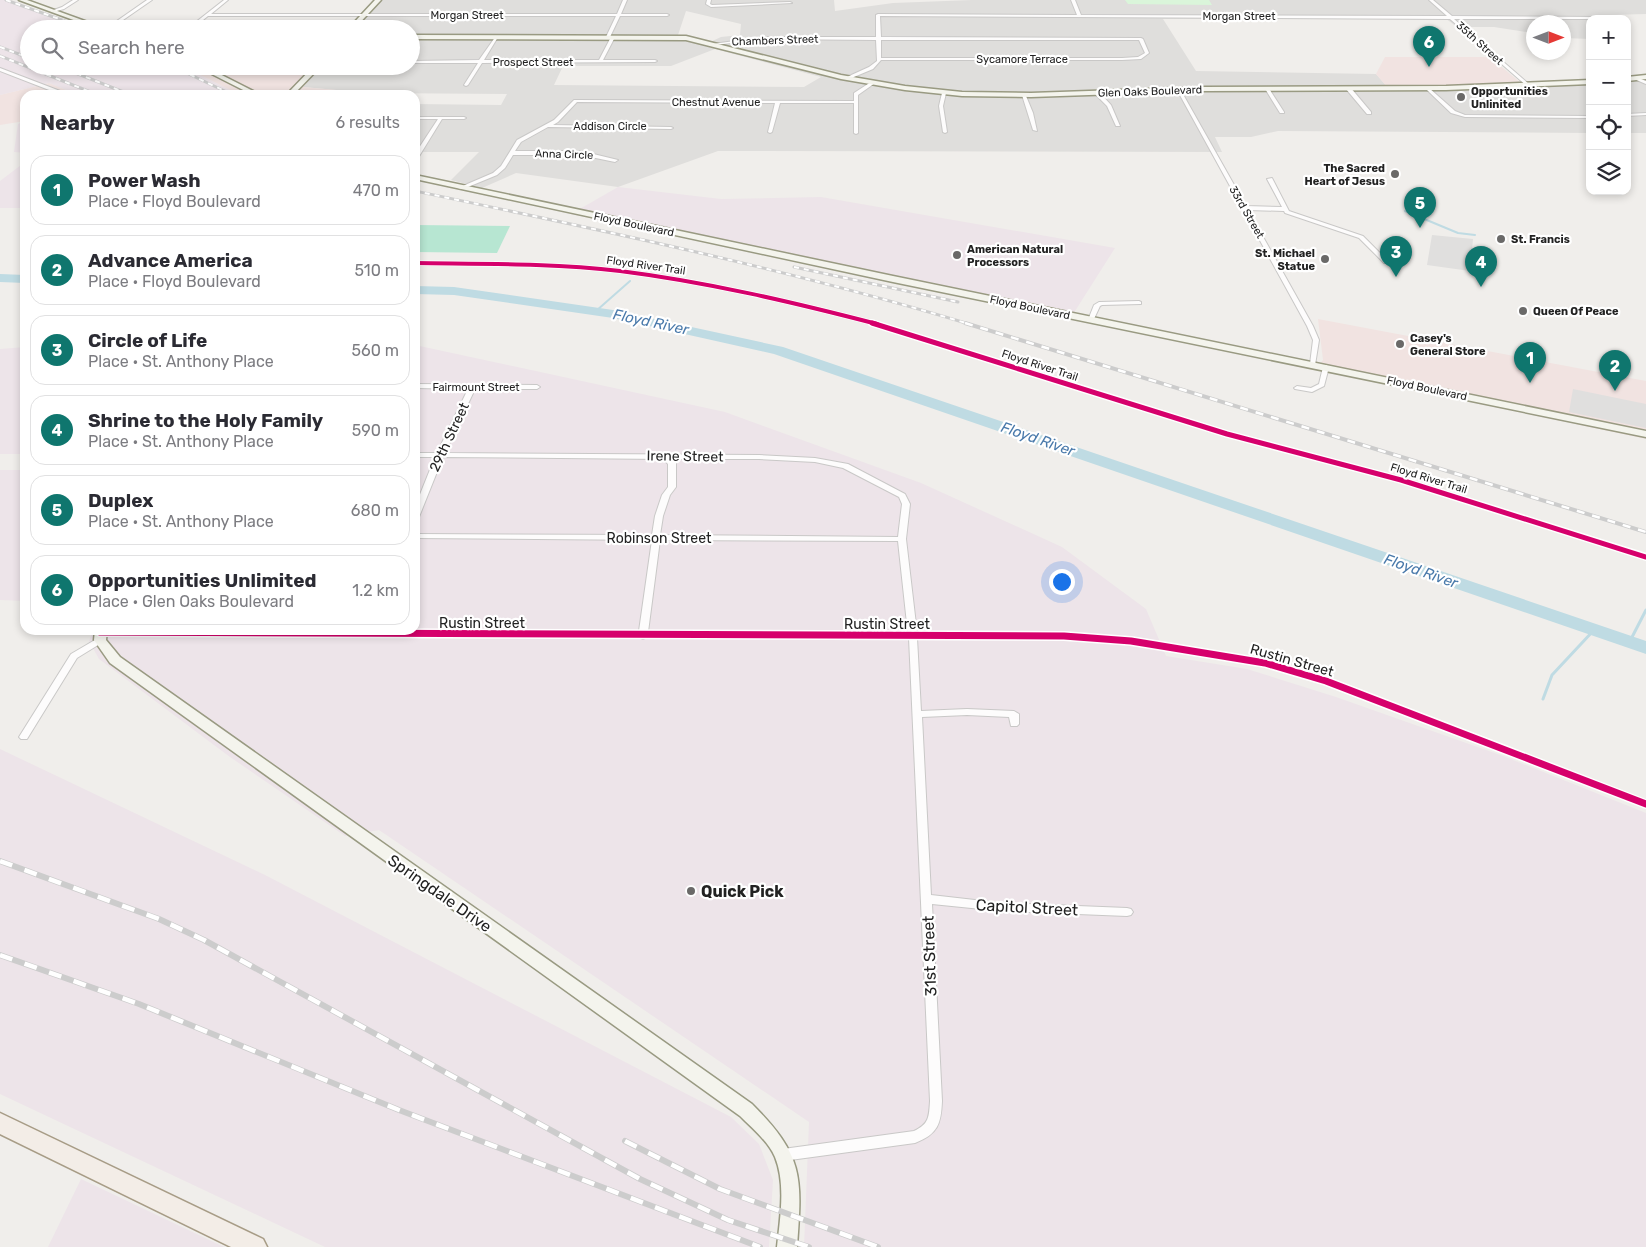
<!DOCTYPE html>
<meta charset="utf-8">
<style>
body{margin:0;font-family:Rubik,sans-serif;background:#f2f2f3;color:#2b2b33}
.controls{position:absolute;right:15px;top:15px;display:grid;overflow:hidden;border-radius:10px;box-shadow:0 2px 8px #0003}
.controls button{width:45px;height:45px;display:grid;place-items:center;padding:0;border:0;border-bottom:1px solid #e1e1e2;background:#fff;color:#2b2b33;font:25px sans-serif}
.compass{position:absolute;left:1526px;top:15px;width:45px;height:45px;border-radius:50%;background:#fff;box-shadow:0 2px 8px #0003;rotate:90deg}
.you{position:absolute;left:1061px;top:581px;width:18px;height:18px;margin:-12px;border:4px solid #fff;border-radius:50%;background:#1a73e8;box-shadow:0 0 0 8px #1a73e833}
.badge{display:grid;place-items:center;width:32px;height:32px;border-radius:50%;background:#0f766e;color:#fff;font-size:16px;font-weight:700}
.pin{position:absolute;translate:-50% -41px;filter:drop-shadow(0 1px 2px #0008)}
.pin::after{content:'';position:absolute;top:26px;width:18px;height:15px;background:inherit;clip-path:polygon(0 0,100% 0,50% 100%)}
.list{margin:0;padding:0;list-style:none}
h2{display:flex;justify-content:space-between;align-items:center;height:65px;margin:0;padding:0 20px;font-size:21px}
h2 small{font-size:16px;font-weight:400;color:#7c7c81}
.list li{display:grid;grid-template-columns:32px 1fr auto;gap:15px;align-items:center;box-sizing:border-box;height:70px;margin:0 10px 10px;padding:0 10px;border:1px solid #e1e1e2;border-radius:15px}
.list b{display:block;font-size:19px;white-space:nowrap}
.list p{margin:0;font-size:16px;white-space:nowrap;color:#7c7c81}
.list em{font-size:16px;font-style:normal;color:#7c7c81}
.icon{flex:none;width:28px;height:28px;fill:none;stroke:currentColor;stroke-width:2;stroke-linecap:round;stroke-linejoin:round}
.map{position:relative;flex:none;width:1646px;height:1247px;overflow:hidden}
.search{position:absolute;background:#fff;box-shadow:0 2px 8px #0003;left:20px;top:20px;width:400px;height:55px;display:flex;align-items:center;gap:12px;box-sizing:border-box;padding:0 18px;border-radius:28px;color:#7c7c81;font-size:19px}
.panel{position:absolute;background:#fff;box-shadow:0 2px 8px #0003;left:20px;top:90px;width:400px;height:545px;border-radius:15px}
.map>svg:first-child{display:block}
.residential{fill:#dfdedc;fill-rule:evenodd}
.commercial{fill:#f1e3e1}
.industrial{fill:#ede4e9}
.park{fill:#daf5da}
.pitch{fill:#b7e6d2}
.parking{fill:#e0dfde}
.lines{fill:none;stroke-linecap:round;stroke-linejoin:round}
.stream-far1{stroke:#bfdbe3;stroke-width:2}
.stream{stroke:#bfdbe3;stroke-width:3}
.river{fill:#bfdbe3;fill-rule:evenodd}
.street-casing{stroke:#c9c8c7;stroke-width:2}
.secondary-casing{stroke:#999a82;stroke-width:3}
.primary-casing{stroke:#a79c86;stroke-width:3}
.street{fill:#fdfcfc;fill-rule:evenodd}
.secondary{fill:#f4f4ed;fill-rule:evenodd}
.primary{fill:#f3ede7;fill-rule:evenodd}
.rail-far2-casing{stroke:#ccc;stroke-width:3}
.rail-far1-casing{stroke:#ccc;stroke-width:4}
.rail-casing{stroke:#ccc;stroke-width:6}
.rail-far2{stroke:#fff;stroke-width:2;stroke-dasharray:5;stroke-linecap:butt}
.rail-far1{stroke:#fff;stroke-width:2.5;stroke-dasharray:8;stroke-linecap:butt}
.rail{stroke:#fff;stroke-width:4.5;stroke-dasharray:13;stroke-linecap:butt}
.cycleway-far2-casing{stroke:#fff;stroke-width:5.5}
.cycleway-far1-casing{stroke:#fff;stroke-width:8}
.cycleway-casing{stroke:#fff;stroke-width:10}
.cycleway-far2{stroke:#d6006c;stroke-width:4}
.cycleway-far1{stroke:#d6006c;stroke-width:5}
.cycleway{stroke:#d6006c;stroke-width:7}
.poi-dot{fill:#6a6968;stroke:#fff;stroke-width:2}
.labels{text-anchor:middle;stroke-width:4.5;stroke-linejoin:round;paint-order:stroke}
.far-street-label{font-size:11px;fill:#222;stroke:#fff}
.far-poi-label{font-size:11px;font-weight:bold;fill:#222;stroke:#fff;text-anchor:start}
.street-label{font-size:14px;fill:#222;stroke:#fff}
.water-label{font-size:15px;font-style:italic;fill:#4a7aab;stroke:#fff}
.near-poi-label{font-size:16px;font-weight:bold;fill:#222;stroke:#fff;text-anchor:start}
.near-street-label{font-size:16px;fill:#222;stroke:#fff}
</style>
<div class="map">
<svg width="1646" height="1247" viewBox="0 0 1646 1247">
<rect width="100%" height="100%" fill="#f0eeeb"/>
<path class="residential" d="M381 0H834L835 11 893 3 972 0H1646V14L1609 15 1614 19H1590V39L1564 38V22H1534L1533 33 1494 27H1457L1445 18 1163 19 1196 71 1376 74 1391 91 1476 90 1590 83V133L1278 131 1251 137H1215L1222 152 718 151 618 187 516 173 482 188 451 180 479 152H415V104L501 105 507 94 370 93 303 87 321 66H411V29H355ZM686 11 741 24 740 35 721 37 708 43 677 38ZM715 49 821 77 804 87 554 85 563 66H671Z
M1646 78V133H1627V80Z"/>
<path class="commercial" d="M1385 57H1490L1522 84 1387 87 1376 74Z
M182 66H211L229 74H314L303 87 370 93 369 95H240Z
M49 83 79 95H25V121L0 125V95Z
M1318 319 1646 381V439L1316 369 1323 360Z"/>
<path class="industrial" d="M0 0H9L87 29H29V66H182L240 95H79L49 83 0 95Z
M25 121V153L14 152 18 124Z
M25 162V208H0V181Z
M618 187 721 199 821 197 1115 248 1070 319 571 214Z
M415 345 725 412 921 483 1062 547 1146 609 1166 656 1247 669 1336 697 1503 756 1646 813V1247H804L809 1122 379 830 345 836 230 757 99 659 89 641 93 630H415Z
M25 347V454H0V349Z
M0 470H25V601L0 600Z
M0 749 265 875 731 1117 759 1144 773 1180 769 1247H325L0 1094Z
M81 1179 224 1247H48Z"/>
<path class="park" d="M1125 0H1209L1212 5 1128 4Z"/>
<path class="pitch" d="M415 225 510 226 497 253 415 252Z"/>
<path class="parking" d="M1432 235 1473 239 1470 271 1427 265Z
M1573 389 1646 404V428L1569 412Z"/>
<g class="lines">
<path class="stream-far1" d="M1405 211 1458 233 1475 235
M596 311 630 281"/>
<path class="stream" d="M1629 643 1646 610
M1543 699 1552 675 1594 630"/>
<path class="river" d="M0 274 25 275V283L0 282Z
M415 286 454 287 613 310 783 347 1646 641V654L774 354 613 318 454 295 415 294Z"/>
<g class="street-casing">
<path id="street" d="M73 0H78L64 9 53 12 51 11 62 7Z
M147 0H152L113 27 102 29 111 25Z
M224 0H228L211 14H617L623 0H627L621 14H667L669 15 667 16H620L610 37 608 38 606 37 616 16H208L192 29H187Z
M707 0H711L710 4 712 5 790 2 792 3 711 7 706 4Z
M1071 0H1075L1081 15 1447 16 1429 0H1433L1452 16 1600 17 1602 18 1590 19H1454L1530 85V86L1528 87 1450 19 880 16 881 37 1141 38 1143 39 1149 53 1141 59 1122 60H881L873 69 849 79 847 77 869 67 877 61 876 40 764 39 715 45 713 44 764 37H876V15L878 14 1077 15ZM881 40H1139L1145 53 1138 57 1122 58H881Z
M496 36 498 37 484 60H599L611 37 613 36 615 37 603 60H655L657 61 655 62 482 63 468 85 466 86 464 85 478 63H411V61L479 60Z
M0 68 68 94V95H62L0 71Z
M1636 77 1646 81V84L1634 79Z
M871 82 875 83 858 95V133L856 134 854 133V103H780L772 132 770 133 768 132 775 103 577 102 558 122 553 125 671 127 673 128 671 129 548 127 521 142 515 151H581L618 160 615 162 581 155H513L505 168 497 175 463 189 458 188 493 173 501 166 517 140 554 120 574 100 854 101V93Z
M1264 87H1268L1284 112V113H1280Z
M1346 87H1350L1371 112V114H1367L1346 89Z
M1176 88 1180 89 1246 206 1282 207 1267 179 1272 178 1289 211 1363 236 1389 262 1384 263 1359 238 1285 213 1284 211 1248 210 1313 326 1319 340 1315 365 1313 366 1310 364 1313 340 1307 326Z
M1429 88 1455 111 1465 115 1590 116V118L1465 117 1451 113 1427 90V89Z
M944 92 946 93 943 106 947 132 945 133 943 132 939 106 942 93Z
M1095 92H1099L1111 105 1120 126H1116L1107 106 1095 94Z
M1022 95 1026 96 1033 113 1037 131 1033 130Z
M1646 113V115L1627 116V114Z
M415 117H464L466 118 464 119H442L418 158 415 160V154L438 119H415Z
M1139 301 1141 302V304L1102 305 1100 306 1093 321 1088 320 1094 305 1099 302Z
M1326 365 1329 367 1324 386 1312 392 1295 389 1294 388 1297 386 1311 388 1319 384 1323 367Z
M415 384 537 385 540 387 537 389H475L445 453 759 455 815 458 848 464 905 494 910 504 906 539 917 633H1064L1131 638 1265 660 1329 679 1646 800V808L1323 683 1264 666 1131 644 1064 639 917 638 921 711 967 709 1014 711 1019 714V724L1017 726H1011L1009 717 967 715 922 717 931 895 1001 903 1127 908 1131 909 1133 912 1131 915 1127 916 1001 911 932 904 942 1101C941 1124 938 1134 915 1143L783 1161 778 1159 777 1155 778 1151 783 1149 914 1131C929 1124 929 1117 930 1101L909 638 647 637 643 639 639 637 100 635 96 632 97 630 639 631 652 540 415 538V534L652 535 655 516 662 495 668 487V464L663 459 443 457 419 517 415 519V507L435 457H415V453H437L468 389 415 388ZM671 459H759L815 462 843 468 899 497 902 504 898 537 660 535 663 516 670 495 676 487V463ZM660 540 898 541 908 633 648 632Z
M100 637 103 638 104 640 103 642 77 658 27 739H21L19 737 71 654Z"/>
</g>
<g class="secondary-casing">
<path id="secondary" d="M19 0H27L107 29H98Z
M375 0H381L354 29H348Z
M411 35 686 36 841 75 905 86 962 92 1031 93 1205 87 1446 86 1590 80V84L1446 90 1205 91 1031 97 962 96 905 90 841 79 686 40 411 39Z
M196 66H204L261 95H253Z
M314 66H321L293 95H286Z
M1646 75V79L1627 81V77Z
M415 175 893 276 1646 431V437L893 282 415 179Z
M95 630H107L106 640 120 657 752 1104C804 1156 802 1177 797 1247H777C780 1219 786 1184 775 1157 768 1141 752 1128 740 1116L110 663 94 640Z"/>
</g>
<g class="primary-casing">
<path id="primary" d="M0 1113 263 1239 267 1247H231L0 1134Z"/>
</g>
<use href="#street" class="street"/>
<use href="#secondary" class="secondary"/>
<use href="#primary" class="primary"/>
<g class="rail-far2-casing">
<path id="rail-far2" d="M6 0 87 29
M0 47 29 58
M0 56 98 95
M58 66 131 95
M172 66 233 95
M415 191C601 230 788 269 969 324
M794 267 958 302"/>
</g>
<g class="rail-far1-casing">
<path id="rail-far1" d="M965 323 1646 532"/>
</g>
<g class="rail-casing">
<path id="rail" d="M0 861 159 919 204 940 640 1179 728 1220 809 1247
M0 955 139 1004 399 1110 760 1247
M625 1141 720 1189 878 1247"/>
</g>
<use href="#rail-far2" class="rail-far2"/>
<use href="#rail-far1" class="rail-far1"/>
<use href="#rail" class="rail"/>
<g class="cycleway-far2-casing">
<path id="cycleway-far2" d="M415 263C483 264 552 263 620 271 707 282 792 302 877 324"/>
</g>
<g class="cycleway-far1-casing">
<path id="cycleway-far1" d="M872 323 1227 434 1401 480 1646 557"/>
</g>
<g class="cycleway-casing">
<path id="cycleway" d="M101 630 100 632 1064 636 1131 641 1265 663 1326 681 1646 804"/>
</g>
<use href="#cycleway-far2" class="cycleway-far2"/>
<use href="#cycleway-far1" class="cycleway-far1"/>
<use href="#cycleway" class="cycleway"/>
</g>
<g class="poi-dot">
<circle cx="1461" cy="97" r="5"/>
<circle cx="1395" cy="174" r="5"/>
<circle cx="1501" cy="239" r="5"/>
<circle cx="957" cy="255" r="5"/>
<circle cx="1325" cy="259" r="5"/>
<circle cx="1523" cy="311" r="5"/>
<circle cx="1400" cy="344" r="5"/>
<circle cx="691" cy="891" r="5"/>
</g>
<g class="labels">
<g class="far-street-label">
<text x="467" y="19">Morgan Street</text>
<text x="1239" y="20">Morgan Street</text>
<text transform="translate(775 40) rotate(-2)" y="4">Chambers Street</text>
<text transform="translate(1480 43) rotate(42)" y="4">35th Street</text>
<text x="1022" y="63">Sycamore Terrace</text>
<text x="533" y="66">Prospect Street</text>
<text transform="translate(1150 91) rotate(-2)" y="4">Glen Oaks Boulevard</text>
<text x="716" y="106">Chestnut Avenue</text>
<text x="610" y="130">Addison Circle</text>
<text transform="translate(564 154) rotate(2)" y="4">Anna Circle</text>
<text transform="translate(1247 212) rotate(60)" y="4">33rd Street</text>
<text transform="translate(634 224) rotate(12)" y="4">Floyd Boulevard</text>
<text transform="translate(646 265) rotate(8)" y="4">Floyd River Trail</text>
<text transform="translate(1030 307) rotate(12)" y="4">Floyd Boulevard</text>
<text transform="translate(1040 365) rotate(18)" y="4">Floyd River Trail</text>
<text x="476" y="391">Fairmount Street</text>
<text transform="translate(1427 388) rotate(12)" y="4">Floyd Boulevard</text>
<text transform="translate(1429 478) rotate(17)" y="4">Floyd River Trail</text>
</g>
<g class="far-poi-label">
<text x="1471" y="95">Opportunities<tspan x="1471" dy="13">Unlinited</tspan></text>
<text x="1385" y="172" text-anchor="end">The Sacred<tspan x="1385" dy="13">Heart of Jesus</tspan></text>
<text x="1511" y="243">St. Francis</text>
<text x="967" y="253">American Natural<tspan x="967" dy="13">Processors</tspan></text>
<text x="1315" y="257" text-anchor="end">St. Michael<tspan x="1315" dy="13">Statue</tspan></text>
<text x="1533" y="315">Queen Of Peace</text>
<text x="1410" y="342">Casey's<tspan x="1410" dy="13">General Store</tspan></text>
</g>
<g class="street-label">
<text transform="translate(449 437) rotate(-65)" y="5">29th Street</text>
<text transform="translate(685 456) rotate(1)" y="5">Irene Street</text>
<text x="659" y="543">Robinson Street</text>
<text x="482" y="628">Rustin Street</text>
<text x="887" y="629">Rustin Street</text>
<text transform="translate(1292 660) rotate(16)" y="5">Rustin Street</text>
</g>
<g class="water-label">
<text transform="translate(651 322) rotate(12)" y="5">Floyd River</text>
<text transform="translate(1038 439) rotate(19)" y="5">Floyd River</text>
<text transform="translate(1421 571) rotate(19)" y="5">Floyd River</text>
</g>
<g class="near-poi-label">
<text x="701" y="897">Quick Pick</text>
</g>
<g class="near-street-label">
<text transform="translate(440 893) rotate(35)" y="6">Springdale Drive</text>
<text transform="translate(1027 907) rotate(3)" y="6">Capitol Street</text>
<text transform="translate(929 956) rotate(-92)" y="6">31st Street</text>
</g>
</g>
</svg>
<div class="controls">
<button>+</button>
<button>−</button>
<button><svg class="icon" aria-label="locate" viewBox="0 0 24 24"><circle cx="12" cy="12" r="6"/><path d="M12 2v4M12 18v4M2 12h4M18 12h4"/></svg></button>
<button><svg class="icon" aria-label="layers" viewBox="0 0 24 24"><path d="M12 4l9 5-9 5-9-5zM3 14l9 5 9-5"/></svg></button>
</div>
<svg class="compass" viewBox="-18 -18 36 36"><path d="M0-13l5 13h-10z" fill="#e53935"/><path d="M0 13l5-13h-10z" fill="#7c7c81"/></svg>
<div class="you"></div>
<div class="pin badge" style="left:1530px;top:383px">1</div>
<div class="pin badge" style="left:1615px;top:391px">2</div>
<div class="pin badge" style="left:1396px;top:277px">3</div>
<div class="pin badge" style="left:1481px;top:287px">4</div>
<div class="pin badge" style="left:1420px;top:228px">5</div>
<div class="pin badge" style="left:1429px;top:67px">6</div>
<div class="search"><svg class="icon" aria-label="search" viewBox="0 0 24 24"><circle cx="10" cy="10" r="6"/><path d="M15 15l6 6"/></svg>Search here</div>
<section class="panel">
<h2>Nearby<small>6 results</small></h2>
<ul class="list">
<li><span class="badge">1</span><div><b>Power Wash</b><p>Place · Floyd Boulevard</p></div><em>470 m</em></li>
<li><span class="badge">2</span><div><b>Advance America</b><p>Place · Floyd Boulevard</p></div><em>510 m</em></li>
<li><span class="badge">3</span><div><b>Circle of Life</b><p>Place · St. Anthony Place</p></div><em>560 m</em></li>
<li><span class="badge">4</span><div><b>Shrine to the Holy Family</b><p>Place · St. Anthony Place</p></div><em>590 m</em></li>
<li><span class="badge">5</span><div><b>Duplex</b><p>Place · St. Anthony Place</p></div><em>680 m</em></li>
<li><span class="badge">6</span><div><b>Opportunities Unlimited</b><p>Place · Glen Oaks Boulevard</p></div><em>1.2 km</em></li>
</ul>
</section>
</div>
